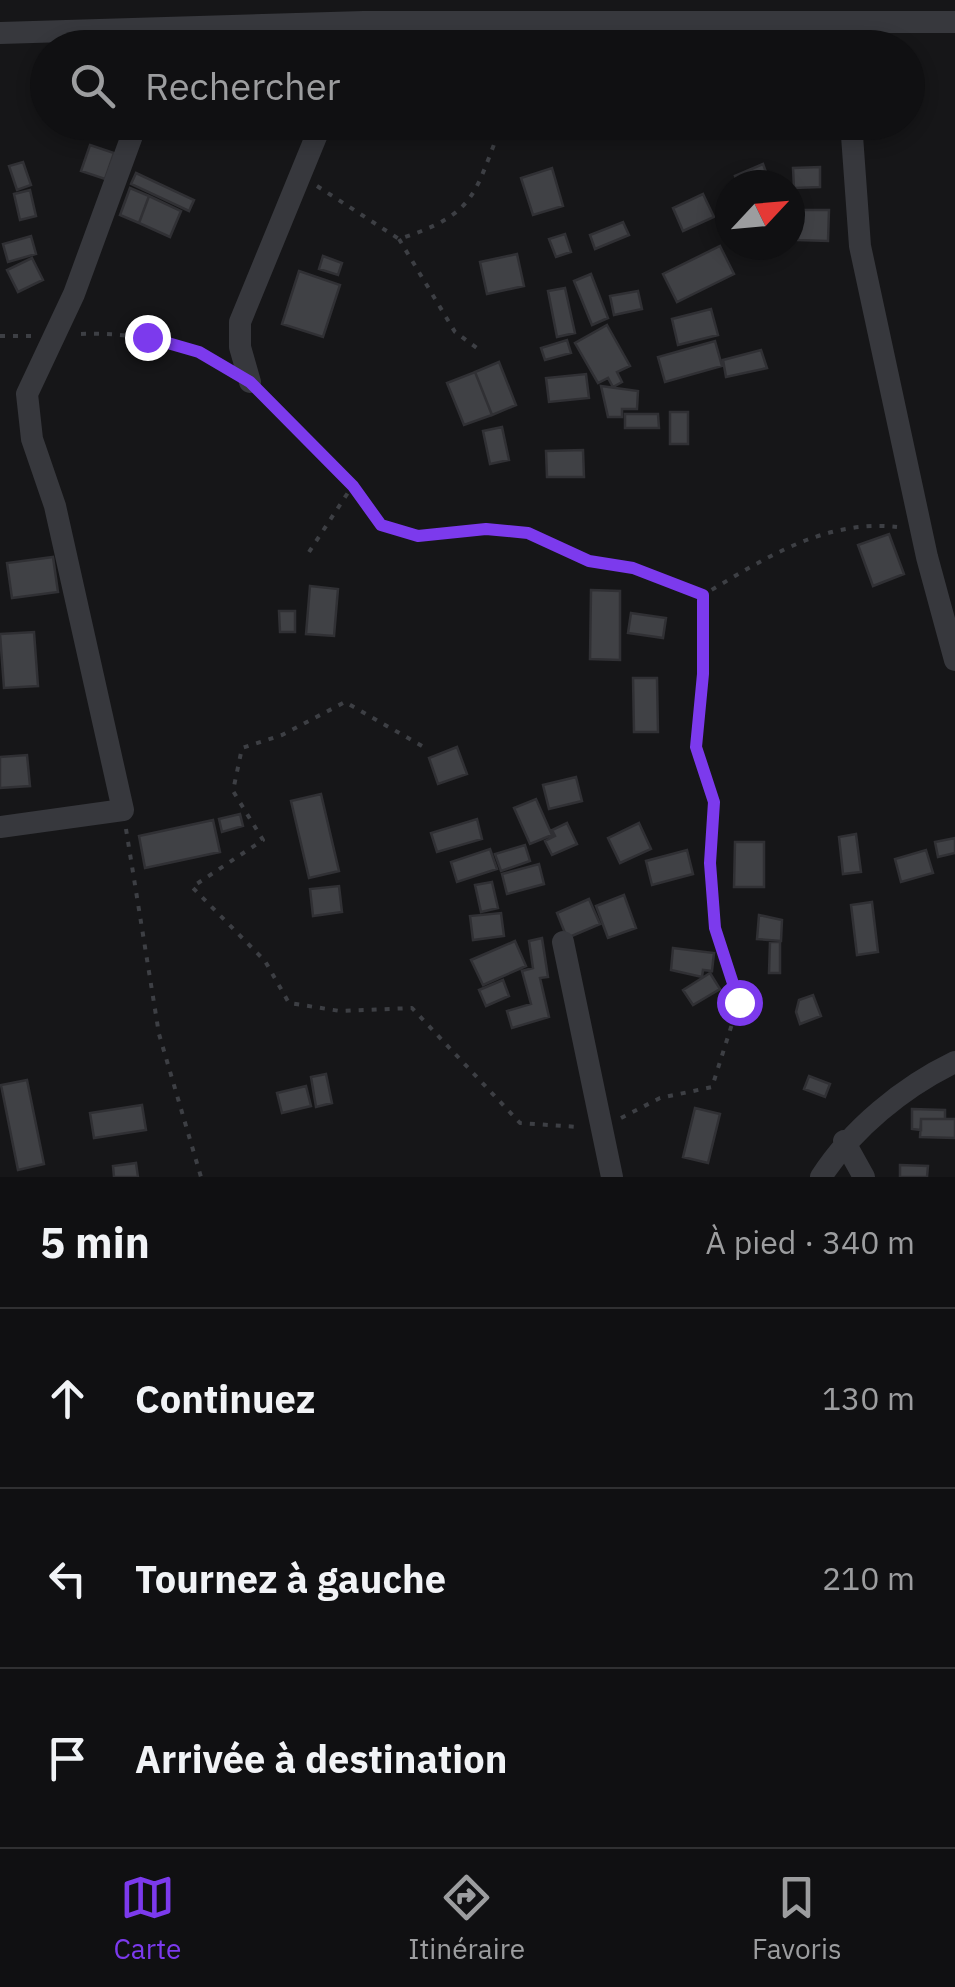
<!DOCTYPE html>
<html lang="fr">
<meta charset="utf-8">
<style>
body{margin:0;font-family:"IBM Plex Sans",sans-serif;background:#19191b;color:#f1f3f6}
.compass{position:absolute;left:715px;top:170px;width:90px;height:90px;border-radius:50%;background:#101012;box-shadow:0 5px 15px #0003;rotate:64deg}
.stop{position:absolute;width:30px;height:30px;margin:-22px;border:8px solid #7c3aed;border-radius:50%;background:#fff}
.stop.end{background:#7c3aed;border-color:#fff;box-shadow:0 2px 10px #0008}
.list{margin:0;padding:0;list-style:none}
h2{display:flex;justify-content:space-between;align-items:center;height:130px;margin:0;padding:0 40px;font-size:42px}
h2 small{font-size:32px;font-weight:400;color:#9c9d9f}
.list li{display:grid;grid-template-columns:65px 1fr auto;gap:30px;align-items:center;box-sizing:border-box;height:180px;padding:0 40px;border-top:2px solid #303032}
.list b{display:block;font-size:38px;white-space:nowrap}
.list em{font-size:32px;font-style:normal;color:#9c9d9f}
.icon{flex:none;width:55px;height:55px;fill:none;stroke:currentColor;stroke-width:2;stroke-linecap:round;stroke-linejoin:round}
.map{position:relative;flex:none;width:955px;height:1177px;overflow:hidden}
.search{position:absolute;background:#101012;box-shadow:0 5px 15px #0003;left:30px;right:30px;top:30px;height:110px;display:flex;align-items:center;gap:25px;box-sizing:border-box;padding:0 35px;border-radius:55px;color:#9c9d9f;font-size:38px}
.sheet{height:670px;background:#101012}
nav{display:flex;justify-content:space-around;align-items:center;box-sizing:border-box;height:140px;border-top:2px solid #303032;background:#101012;font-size:28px;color:#9c9d9f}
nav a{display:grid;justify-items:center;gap:5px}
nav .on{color:#7c3aed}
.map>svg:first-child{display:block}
.building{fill:#404145;stroke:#303034;stroke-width:2.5}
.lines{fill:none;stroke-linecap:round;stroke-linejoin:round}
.path{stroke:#3d3f44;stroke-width:4;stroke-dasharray:5 8;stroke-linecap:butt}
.minor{stroke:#37383d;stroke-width:22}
.route{stroke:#7c3aed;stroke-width:12}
</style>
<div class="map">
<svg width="955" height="1177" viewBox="0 0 955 1177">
<rect width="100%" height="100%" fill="#161618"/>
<path class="building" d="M90 145 114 153 105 179 81 171Z
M23 162 31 185 17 190 9 166Z
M763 164 770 183 739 185 735 176Z
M820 167V187L794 188 793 168Z
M552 168 563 206 533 215 521 178Z
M136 173 194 200 189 211 131 184Z
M130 188 149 196 139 223 120 215Z
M30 190 36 216 20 220 14 194Z
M703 194 714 217 683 231 673 208Z
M149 196 181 211 170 237 139 223Z
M799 210H829L828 241 798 240Z
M623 222 629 235 595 249 590 235Z
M565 234 571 252 556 257 549 239Z
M31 236 36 254 8 262 3 244Z
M720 246 734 274 677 302 663 274Z
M517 254 524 286 487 294 480 262Z
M323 256 342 263 338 275 319 269Z
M32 258 43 280 18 292 7 270Z
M299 271 340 285 323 337 282 324Z
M591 274 608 318 592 325 574 281Z
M565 288 575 333 557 337 548 291Z
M638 291 642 309 614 315 610 296Z
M711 309 718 335 678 345 672 319Z
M607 325 630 366 617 372 622 382 613 387 608 378 598 383 575 343Z
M567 340 571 353 545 360 541 348Z
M715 341 722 366 665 382 658 357Z
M761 350 767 368 726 377 723 360Z
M499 362 516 405 492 415 475 372Z
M475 372 492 415 464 425 447 383Z
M586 374 589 398 549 402 546 378Z
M601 386 638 391 637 409H622V417H608Z
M670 412H688V444H670Z
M625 414H658L659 428H625Z
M502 427 509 460 490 464 483 431Z
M583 450 584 477H547L546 451Z
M889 534 904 574 873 586 858 545Z
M53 557 58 592 12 598 7 563Z
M310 586 338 589 334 636 306 634Z
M591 590 620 591V660L590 659Z
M279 611H295V632H280Z
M631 613 666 618 663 638 628 633Z
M34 632 38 686 4 688 0 634Z
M633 678H657L658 732H634Z
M457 747 467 774 438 784 429 758Z
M27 755 30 786 0 788V757Z
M576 777 582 801 549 809 543 785Z
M321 794 339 871 309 878 291 801Z
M536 799 552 835 530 844 514 808Z
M240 814 243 826 222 832 219 819Z
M477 819 482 839 437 852 431 833Z
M213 820 220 852 145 868 139 836Z
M567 823 577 844 552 855 545 841 555 836 552 830Z
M639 823 651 849 620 863 608 838Z
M856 834 861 872 843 874 839 837Z
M955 838V853L938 857 935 842Z
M735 842H764V887H734Z
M525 845 530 861 501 871 495 854Z
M490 849 497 869 457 882 451 862Z
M687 850 693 874 652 885 646 861Z
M926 850 933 873 901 882 895 859Z
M539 864 544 884 507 894 502 874Z
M492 882 498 908 481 912 475 885Z
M339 886 342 912 313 916 310 889Z
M624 895 636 928 608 938 596 906Z
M589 899 600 924 567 938 557 913Z
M872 902 878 952 857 955 851 905Z
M501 913 504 936 473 940 470 916Z
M759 915 782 920 781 941 757 939Z
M542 938 548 977 540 978 549 1017 512 1028 507 1011 531 1004 522 971 533 968 529 941Z
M515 941 526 966 483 985 471 960Z
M770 942H780V973H769Z
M673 948 714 953 712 971 703 970 702 977 671 970Z
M710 973 720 989 693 1005 683 990Z
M503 980 509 996 486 1006 479 990Z
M813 995 821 1016 800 1024 796 1012 799 1000Z
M326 1074 332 1103 316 1107 311 1077Z
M809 1076 830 1084 825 1097 804 1089Z
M27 1080 44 1164 18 1170 1 1085Z
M306 1086 311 1106 282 1113 277 1093Z
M142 1105 146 1130 94 1138 90 1113Z
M695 1108 720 1114 708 1163 683 1157Z
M912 1109 945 1110V1119H921V1130L912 1129Z
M921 1119H955V1138L920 1137Z
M136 1163 138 1177H114L113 1166Z
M900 1165 928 1166 927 1177H900Z"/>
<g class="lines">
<path class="path" d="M317 186 399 239C479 213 473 194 503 122
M399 239 455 332 477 348
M81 334C132 332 180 342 225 367
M0 336H31
M265 396 353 485 381 525 418 536 486 529 529 533 589 561 633 568 703 595C764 559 824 519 897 527
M309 552 353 485
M422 746 345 702 282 735 242 748 233 791 263 840 192 887 265 961 289 1003 340 1011 412 1008 520 1123 579 1127
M126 829 159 1034 201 1177
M621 1118 660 1098 712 1087 739 1002 715 928 710 863 714 802 696 747 703 674V595"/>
<path class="minor" d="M0 33 364 22H955
M354 48 364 22
M851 122 860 246 927 557 955 660
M250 382 240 347V322L322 122
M0 827 123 810 55 506 32 439 27 394 74 294 137 122
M563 942 612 1177
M844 1141 864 1177
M821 1177C852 1129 903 1087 955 1062"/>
</g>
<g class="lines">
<path class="route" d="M147 337 199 352 250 382 353 486 381 525 418 536 486 529 528 533 589 561 633 568 703 595V674L696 747 714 802 710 863 715 928 739 1002"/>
</g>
</svg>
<svg class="compass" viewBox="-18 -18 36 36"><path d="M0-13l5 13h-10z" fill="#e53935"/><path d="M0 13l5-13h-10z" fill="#9c9d9f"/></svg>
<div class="stop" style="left:739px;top:1002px"></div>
<div class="stop end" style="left:147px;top:337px"></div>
<div class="search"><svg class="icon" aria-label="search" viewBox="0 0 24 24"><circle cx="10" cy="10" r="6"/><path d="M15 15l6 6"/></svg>Rechercher</div>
</div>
<section class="sheet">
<h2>5 min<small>À pied · 340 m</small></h2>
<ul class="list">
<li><svg class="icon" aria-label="ahead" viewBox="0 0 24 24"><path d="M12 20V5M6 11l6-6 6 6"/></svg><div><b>Continuez</b></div><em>130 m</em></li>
<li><svg class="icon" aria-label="left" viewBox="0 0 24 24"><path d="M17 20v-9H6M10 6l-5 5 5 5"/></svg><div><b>Tournez à gauche</b></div><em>210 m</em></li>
<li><svg class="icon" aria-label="arrive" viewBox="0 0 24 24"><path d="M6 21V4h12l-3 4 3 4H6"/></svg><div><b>Arrivée à destination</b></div></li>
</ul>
</section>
<nav>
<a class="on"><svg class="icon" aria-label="map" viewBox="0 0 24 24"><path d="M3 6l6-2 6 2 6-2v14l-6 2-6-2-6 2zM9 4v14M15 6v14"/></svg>Carte</a>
<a><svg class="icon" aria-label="directions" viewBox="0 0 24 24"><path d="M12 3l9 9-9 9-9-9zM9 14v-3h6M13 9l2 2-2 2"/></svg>Itinéraire</a>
<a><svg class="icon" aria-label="saved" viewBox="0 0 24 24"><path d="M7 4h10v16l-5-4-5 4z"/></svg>Favoris</a>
</nav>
